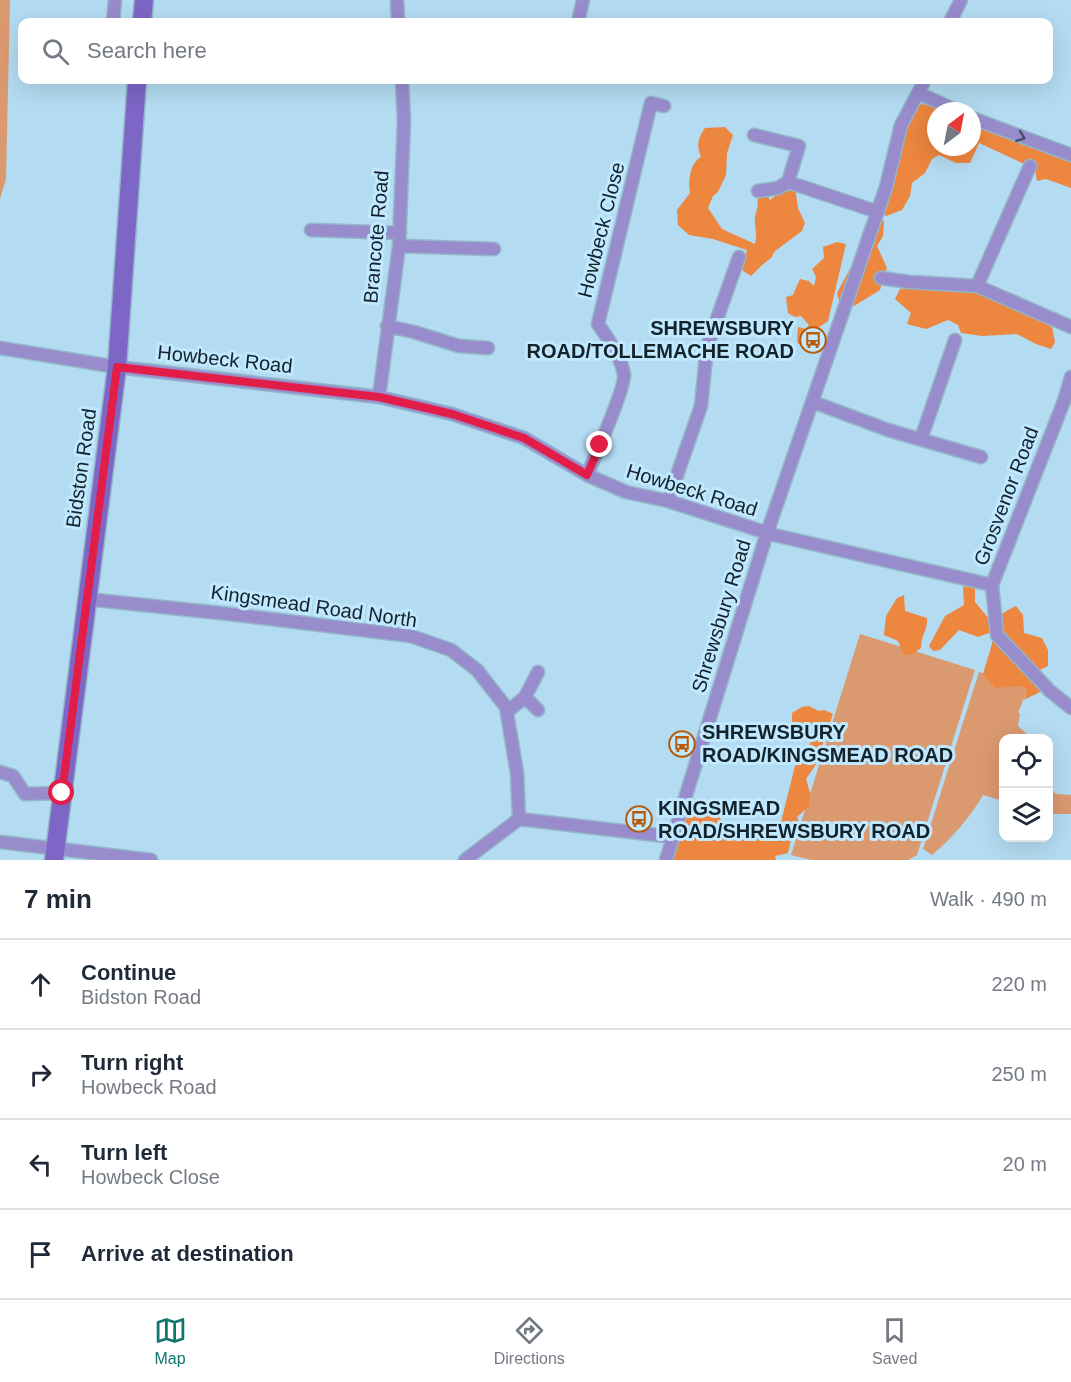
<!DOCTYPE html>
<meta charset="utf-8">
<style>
body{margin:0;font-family:Helvetica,sans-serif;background:#f2f2f3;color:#1f2937}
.controls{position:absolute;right:18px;bottom:18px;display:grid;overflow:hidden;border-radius:12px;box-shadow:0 6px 24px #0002}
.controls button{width:54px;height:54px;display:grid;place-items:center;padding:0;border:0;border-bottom:2px solid #e0e1e3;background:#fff;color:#1f2937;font:30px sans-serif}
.compass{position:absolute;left:927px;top:102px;width:54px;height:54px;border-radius:50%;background:#fff;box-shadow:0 6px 24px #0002;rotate:32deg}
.stop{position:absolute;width:18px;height:18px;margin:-14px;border:4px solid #e11d48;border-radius:50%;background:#fff}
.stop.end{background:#e11d48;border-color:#fff;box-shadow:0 2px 6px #0008}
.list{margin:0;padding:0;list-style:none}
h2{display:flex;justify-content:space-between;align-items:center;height:78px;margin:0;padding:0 24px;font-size:26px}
h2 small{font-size:20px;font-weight:400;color:#747a83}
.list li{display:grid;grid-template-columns:39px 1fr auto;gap:18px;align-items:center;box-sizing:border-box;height:90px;padding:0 24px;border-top:2px solid #e0e1e3}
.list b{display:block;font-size:22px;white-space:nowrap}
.list p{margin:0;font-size:20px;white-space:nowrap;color:#747a83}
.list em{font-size:20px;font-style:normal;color:#747a83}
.icon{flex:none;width:33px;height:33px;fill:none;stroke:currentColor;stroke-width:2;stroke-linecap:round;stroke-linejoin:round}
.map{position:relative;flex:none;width:1071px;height:860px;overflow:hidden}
.search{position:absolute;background:#fff;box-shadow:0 6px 24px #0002;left:18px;right:18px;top:18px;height:66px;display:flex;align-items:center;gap:15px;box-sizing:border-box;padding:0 21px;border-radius:12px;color:#747a83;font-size:22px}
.sheet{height:438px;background:#fff}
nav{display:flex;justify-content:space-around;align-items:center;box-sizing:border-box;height:84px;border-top:2px solid #e0e1e3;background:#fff;font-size:16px;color:#747a83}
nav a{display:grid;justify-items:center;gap:3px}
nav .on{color:#0f766e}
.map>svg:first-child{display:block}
.green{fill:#db9970}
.forest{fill:#ed863f}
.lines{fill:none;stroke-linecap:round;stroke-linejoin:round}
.street-casing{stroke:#93b6c9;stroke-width:15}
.secondary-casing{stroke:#93b6c9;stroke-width:21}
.street{stroke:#988ccd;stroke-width:12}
.secondary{stroke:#7d66c5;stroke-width:18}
.oneway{stroke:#494d6c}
.route{stroke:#e11d48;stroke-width:8}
.labels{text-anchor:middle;stroke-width:6;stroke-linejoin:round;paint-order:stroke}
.street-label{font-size:20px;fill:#14232b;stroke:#c0e8ff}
.poi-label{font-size:20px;font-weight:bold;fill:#14232b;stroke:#c0e8ff;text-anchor:start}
</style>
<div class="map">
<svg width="1071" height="860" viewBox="0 0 1071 860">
<rect width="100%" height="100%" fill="#b3dbf1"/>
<path class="green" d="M0 0H10L6 179 0 199Z
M860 634 975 670 917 855 908 860H811L791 855Z
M979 672 1028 688 1018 713H1020L1018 726 1031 738H1004L1003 801 983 795C970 818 952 838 932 855L923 849Z
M1049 787 1056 794 1071 795V814H1053L1049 811Z"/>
<path class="forest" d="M920 104 940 107 950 111H936V147H972V120L1071 159V188L1046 179 1037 181 1035 169 979 143 970 163H956L939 155 932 159 925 173 912 183 910 196 902 210 886 216 871 207 888 164 904 113Z
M725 127 733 135 727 153 726 175 718 192 713 196 708 208 722 229 755 244C758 234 754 227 755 217 757 209 759 204 757 196L766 193 770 200 790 185 795 187 798 208 805 223 802 231 775 251 771 258 762 265 751 276 742 270 747 250 713 239 689 235 678 225 677 210 690 193C688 180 690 163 701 157 696 145 698 138 705 128Z
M870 214 884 221 883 236 877 246 887 268 880 290 854 306 840 304 837 293 858 254 862 233Z
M837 242 846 244 828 321 818 328 815 349 807 352 797 342 798 327 806 329 809 325 801 316 795 317 788 313 786 297 793 295 800 279 809 281 814 286 816 277 812 269 824 258 823 247Z
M911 287 977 292 1006 303 1052 327 1055 342 1051 349 1036 344 1017 334 982 336 961 333 958 325 948 320 926 329 907 324 911 313 895 299 900 289Z
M971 584 975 587V602L990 620 989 633 978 637 959 630 940 650 933 651 929 646 945 616 964 605 963 587Z
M904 595 905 611 927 618C928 630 921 635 921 648L913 654 904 655 898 641 884 635 886 616 897 598Z
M1016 606 1023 615 1024 633 1042 638 1048 650V666L1036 672 1042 691 1024 700 1027 690 1022 686 995 688 983 675C985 665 989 656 991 647 998 625 988 619 1016 606Z
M809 706 819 711 825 710 833 714 815 766 806 779 810 793 809 806 797 817 800 826 791 840 788 853 775 856 776 860H661L677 814 692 807 715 809 725 827 739 824 754 838H777L795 766 804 758 812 739 807 732 801 730 792 743 788 740 786 729 792 722V713L802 707Z"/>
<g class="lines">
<g class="street-casing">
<path id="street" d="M397 0 398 22
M113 22 115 0
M578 22 583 0
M950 22 961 0
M918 93 958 111
M972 118 1071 155
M754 135 799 146 788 182 878 212
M758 191 778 188 788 182
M311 230 400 233
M399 246 494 249
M881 278 910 282 977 286 1071 327
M977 286 1030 166
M387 326 414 332 459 346 488 348
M0 348 117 367 379 397 452 414 524 438 587 475 626 492 668 501 774 535 992 585
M1071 377 1064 401 992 585 997 635 1050 691 1071 708
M379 397 399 246 404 121 402 80
M813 402 888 430 981 457
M921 439 955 340
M587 475C594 459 626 386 624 374 620 355 609 340 598 324L651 103 664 106
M668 501 701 406 707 347 739 257
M86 599 229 614 411 636 451 650 477 670 506 707 517 773 519 819
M525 697 538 710
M507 712 525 697 538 672
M0 772 13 776 25 794 62 793
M519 819 674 837
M0 842 151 860
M465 860 519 819
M666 860 767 533 886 187 901 125 925 80"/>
</g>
<g class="secondary-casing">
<path id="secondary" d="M142 22 144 0
M54 860 117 367 137 80"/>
</g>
<use href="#street" class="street"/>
<use href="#secondary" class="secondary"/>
</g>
<defs><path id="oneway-chevron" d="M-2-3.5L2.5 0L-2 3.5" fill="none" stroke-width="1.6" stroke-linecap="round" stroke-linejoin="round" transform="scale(1.5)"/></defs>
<use class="oneway" href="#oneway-chevron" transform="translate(1021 137) rotate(21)"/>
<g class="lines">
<path class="route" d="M62 793 117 367 379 397 452 414 524 438 587 475 600 445"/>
</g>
<defs>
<g id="bus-ring" transform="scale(1.35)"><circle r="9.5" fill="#c0e8ff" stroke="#b85b08" stroke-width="1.5"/><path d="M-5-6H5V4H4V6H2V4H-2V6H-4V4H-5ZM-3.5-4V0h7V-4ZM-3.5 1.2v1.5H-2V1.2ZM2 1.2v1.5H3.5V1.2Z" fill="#b85b08"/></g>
</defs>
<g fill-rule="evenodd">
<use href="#bus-ring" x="813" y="340"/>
<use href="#bus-ring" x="682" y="744"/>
<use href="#bus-ring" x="639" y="819"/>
</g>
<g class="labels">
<g class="street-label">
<text transform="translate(601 230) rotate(-76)" y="7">Howbeck Close</text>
<text transform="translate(376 237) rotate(-85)" y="7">Brancote Road</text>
<text transform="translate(225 359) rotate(6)" y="7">Howbeck Road</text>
<text transform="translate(81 468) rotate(-82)" y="7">Bidston Road</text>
<text transform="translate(692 490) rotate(17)" y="7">Howbeck Road</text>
<text transform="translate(1006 496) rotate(-69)" y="7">Grosvenor Road</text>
<text transform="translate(314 606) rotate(8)" y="7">Kingsmead Road North</text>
<text transform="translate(721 616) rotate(-73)" y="7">Shrewsbury Road</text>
</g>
<g class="poi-label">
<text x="794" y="335" text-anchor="end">SHREWSBURY<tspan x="794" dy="23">ROAD/TOLLEMACHE ROAD</tspan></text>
<text x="702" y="739">SHREWSBURY<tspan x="702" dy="23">ROAD/KINGSMEAD ROAD</tspan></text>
<text x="658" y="815">KINGSMEAD<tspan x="658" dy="23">ROAD/SHREWSBURY ROAD</tspan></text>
</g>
</g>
</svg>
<div class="controls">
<button><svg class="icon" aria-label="locate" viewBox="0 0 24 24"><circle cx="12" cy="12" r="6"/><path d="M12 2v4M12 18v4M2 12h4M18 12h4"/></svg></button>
<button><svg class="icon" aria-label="layers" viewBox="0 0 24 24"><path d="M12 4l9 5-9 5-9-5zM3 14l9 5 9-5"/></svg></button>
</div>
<svg class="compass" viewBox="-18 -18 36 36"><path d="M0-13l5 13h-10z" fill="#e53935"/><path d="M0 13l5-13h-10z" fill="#747a83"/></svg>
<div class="stop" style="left:62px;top:793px"></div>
<div class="stop end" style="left:600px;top:445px"></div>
<div class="search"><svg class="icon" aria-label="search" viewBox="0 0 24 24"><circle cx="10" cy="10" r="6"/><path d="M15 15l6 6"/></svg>Search here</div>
</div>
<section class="sheet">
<h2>7 min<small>Walk · 490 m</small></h2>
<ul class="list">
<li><svg class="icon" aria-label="ahead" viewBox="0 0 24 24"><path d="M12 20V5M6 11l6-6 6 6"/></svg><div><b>Continue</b><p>Bidston Road</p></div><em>220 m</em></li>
<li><svg class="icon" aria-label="right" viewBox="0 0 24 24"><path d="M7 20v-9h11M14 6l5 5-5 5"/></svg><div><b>Turn right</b><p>Howbeck Road</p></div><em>250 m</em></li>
<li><svg class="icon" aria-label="left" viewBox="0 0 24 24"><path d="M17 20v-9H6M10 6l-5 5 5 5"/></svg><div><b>Turn left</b><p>Howbeck Close</p></div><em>20 m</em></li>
<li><svg class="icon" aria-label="arrive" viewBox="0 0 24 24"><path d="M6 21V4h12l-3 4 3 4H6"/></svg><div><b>Arrive at destination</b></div></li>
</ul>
</section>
<nav>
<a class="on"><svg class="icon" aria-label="map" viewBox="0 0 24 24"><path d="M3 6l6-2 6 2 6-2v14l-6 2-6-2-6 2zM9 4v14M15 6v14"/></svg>Map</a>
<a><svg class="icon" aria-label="directions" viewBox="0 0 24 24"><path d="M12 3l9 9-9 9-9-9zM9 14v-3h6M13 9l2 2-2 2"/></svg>Directions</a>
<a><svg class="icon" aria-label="saved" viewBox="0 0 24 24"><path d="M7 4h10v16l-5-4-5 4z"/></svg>Saved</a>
</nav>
